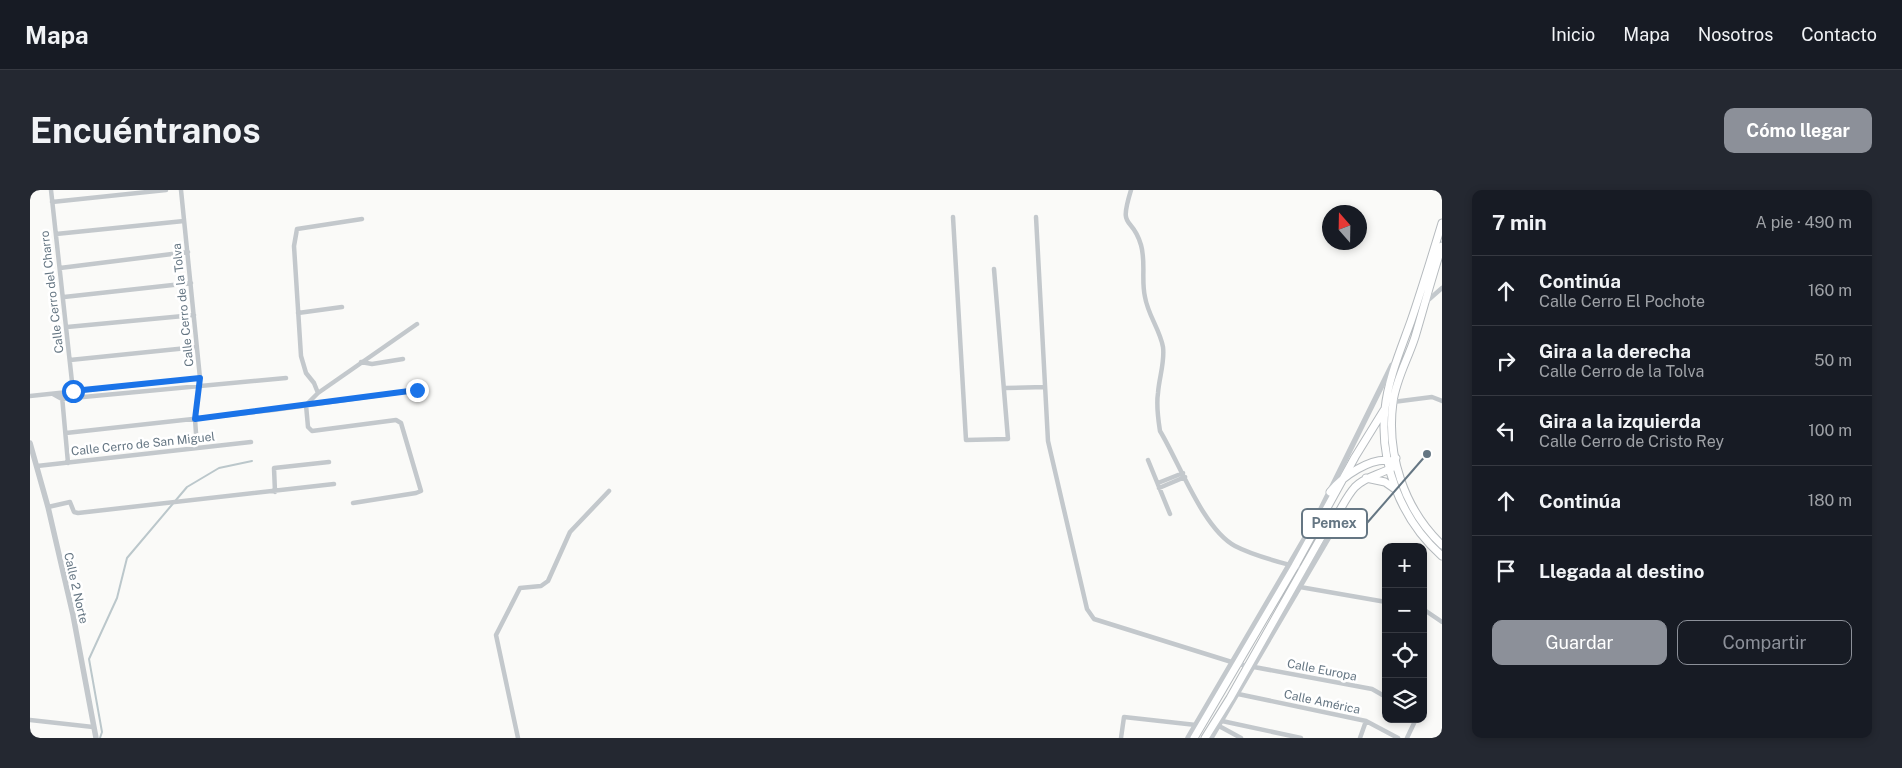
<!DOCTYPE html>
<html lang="es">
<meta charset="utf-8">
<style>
body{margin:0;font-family:"Public Sans",sans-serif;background:#242831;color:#f1f3f6}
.controls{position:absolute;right:15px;bottom:15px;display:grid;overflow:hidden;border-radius:10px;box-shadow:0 2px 8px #0003}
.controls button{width:45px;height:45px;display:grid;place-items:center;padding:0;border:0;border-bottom:1px solid #363941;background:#171b24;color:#f1f3f6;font:25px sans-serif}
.compass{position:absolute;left:1292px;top:15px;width:45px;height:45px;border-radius:50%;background:#171b24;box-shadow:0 2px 8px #0003;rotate:340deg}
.stop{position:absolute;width:15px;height:15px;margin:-11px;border:4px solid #1a73e8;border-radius:50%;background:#fff}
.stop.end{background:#1a73e8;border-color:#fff;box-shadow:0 1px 5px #0008}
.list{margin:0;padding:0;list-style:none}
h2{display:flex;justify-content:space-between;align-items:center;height:65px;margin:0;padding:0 20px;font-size:21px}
h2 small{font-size:16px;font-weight:400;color:#9ea1a6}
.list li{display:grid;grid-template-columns:32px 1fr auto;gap:15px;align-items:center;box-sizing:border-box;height:70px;padding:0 20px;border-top:1px solid #363941}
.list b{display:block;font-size:19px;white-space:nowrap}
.list p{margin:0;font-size:16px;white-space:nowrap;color:#9ea1a6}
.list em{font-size:16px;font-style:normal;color:#9ea1a6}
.actions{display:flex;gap:10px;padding:15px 20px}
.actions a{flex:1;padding:11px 0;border:1px solid #8c9099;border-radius:10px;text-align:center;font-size:18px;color:#8c9099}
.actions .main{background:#8c9099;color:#fff}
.icon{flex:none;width:28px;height:28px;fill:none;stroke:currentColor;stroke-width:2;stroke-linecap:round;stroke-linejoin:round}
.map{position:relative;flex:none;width:1412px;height:548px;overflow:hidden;border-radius:10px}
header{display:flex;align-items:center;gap:30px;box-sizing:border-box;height:70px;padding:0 25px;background:#171b24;border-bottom:1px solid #363941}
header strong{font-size:24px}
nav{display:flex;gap:28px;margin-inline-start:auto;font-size:18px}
.intro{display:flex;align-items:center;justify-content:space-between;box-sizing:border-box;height:120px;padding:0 30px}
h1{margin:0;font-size:35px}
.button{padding:12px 22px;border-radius:10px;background:#8c9099;color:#fff;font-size:18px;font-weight:700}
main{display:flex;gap:30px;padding:0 30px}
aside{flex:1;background:#171b24;border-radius:10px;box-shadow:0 2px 8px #0003}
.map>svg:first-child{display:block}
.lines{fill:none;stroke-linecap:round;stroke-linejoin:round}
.stream{stroke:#bbc7cb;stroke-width:2}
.primary-casing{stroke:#b5babe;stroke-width:9}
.minor{stroke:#c3c8cc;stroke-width:4.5}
.tertiary{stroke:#c3c8cc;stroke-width:5.5}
.primary{stroke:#fff;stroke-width:7}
.route{stroke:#1a73e8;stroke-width:6}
.labels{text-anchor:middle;stroke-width:5;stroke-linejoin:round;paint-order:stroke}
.street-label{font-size:12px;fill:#657683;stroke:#fff}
.leader{fill:none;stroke:#657683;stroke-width:2}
.callout-dot{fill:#657683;stroke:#fff;stroke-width:2}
.callout{fill:#fff;stroke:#657683;stroke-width:2}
.callout-label{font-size:14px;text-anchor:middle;font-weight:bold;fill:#657683}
</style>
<header>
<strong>Mapa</strong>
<nav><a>Inicio</a><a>Mapa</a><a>Nosotros</a><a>Contacto</a></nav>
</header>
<div class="intro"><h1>Encuéntranos</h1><a class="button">Cómo llegar</a></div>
<main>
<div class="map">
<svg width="1412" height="548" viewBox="0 0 1412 548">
<rect width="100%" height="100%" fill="#fafaf8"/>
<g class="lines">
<path class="stream" d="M70 548 72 542 59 469 87 408 97 368 157 297 189 278 222 271"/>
<g class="primary-casing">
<path id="primary" d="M1412 33C1402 66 1392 99 1381 131 1371 159 1358 189 1355 219 1349 273 1371 330 1412 366
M1412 56C1402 86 1394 117 1385 147 1378 169 1366 189 1363 212 1356 264 1374 319 1412 355
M1336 288 1355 292 1365 299
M1300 302C1312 287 1341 266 1362 271
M1164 548 1265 376 1325 267 1354 220
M1175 548 1200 508 1294 342C1308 329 1313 310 1325 297 1336 286 1350 285 1363 277L1366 268"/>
</g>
<path class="minor" d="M21 0 43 201
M151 0 170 188 165 229 167 258
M1101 0C1088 42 1102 24 1111 55 1116 72 1111 90 1115 107 1118 125 1130 140 1133 157 1135 172 1129 188 1128 203 1126 216 1128 228 1130 241 1149 272 1173 339 1205 356 1226 367 1250 372 1274 379
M22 12 136 0
M923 27 936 250 978 249 964 79
M1006 27 1018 251 1057 419 1064 429 1208 474 1342 499 1356 507
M26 44 154 31
M30 78 158 62
M34 107 161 93
M1396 112 1412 98
M268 123 312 117
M37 137 164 125
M40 170 167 157
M331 172 342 174 373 169
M975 198 1015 197
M288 203 284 193 276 183 271 166 264 56 267 39 332 29
M23 204 32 209 256 188
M0 206 170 188
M32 206 38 273
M1363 212 1402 207 1412 211
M36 243 243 220 387 200
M1118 270 1140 324
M7 276 221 252
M1128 293 1153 283
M1129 298 1155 287
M245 302 244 278 299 272
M323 313 386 303 391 301 371 233 366 230 282 241 278 237 276 215 288 203 387 134
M18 317 40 312 44 322 48 323 304 294
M1270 397 1356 412
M1393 419 1412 432
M1208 504 1336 531 1368 548
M0 530 63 537
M1192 531 1271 548
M1189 536 1211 548
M488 548 466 445 490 398 511 396 518 391 540 342 579 301
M1091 548 1094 527 1166 535
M1330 548 1336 531
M1377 548 1386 529"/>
<path class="tertiary" d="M0 253 18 317 43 425 66 548
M1158 548 1286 329 1362 175
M1181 548 1300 345 1302 334"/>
<use href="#primary" class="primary"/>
</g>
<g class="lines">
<path class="route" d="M43 201 170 188 165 229 387 200"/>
</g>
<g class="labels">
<g class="street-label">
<text transform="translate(22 102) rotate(-97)" y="4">Calle Cerro del Charro</text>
<text transform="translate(153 115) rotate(-96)" y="4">Calle Cerro de la Tolva</text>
<text transform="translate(113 254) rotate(-6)" y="4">Calle Cerro de San Miguel</text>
<text transform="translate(46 398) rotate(77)" y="4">Calle 2 Norte</text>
<text transform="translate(1292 480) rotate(11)" y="4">Calle Europa</text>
<text transform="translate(1292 512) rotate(12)" y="4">Calle América</text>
</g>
</g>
<path class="leader" d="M1397 264L1337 333"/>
<circle class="callout-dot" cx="1397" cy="264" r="5"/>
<rect class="callout" x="1272" y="319" width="65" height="29" rx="5"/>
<g class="callout-label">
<text x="1304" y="338">Pemex</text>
</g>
</svg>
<div class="controls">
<button>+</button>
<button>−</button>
<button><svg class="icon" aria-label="locate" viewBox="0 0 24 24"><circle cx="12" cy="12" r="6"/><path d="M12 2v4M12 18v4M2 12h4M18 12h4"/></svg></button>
<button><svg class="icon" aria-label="layers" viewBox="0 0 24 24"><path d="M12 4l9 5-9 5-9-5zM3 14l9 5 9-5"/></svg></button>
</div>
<svg class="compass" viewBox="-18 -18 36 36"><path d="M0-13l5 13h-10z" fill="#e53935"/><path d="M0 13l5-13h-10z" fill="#9ea1a6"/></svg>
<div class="stop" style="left:43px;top:201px"></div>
<div class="stop end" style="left:387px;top:200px"></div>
</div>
<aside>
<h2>7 min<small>A pie · 490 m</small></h2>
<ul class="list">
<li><svg class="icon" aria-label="ahead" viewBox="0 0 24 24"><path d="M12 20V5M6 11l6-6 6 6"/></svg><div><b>Continúa</b><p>Calle Cerro El Pochote</p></div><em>160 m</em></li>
<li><svg class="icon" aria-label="right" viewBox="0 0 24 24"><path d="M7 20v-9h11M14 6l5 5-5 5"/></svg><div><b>Gira a la derecha</b><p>Calle Cerro de la Tolva</p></div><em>50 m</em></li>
<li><svg class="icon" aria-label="left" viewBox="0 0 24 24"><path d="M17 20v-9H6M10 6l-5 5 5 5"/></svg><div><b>Gira a la izquierda</b><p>Calle Cerro de Cristo Rey</p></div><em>100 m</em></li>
<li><svg class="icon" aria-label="ahead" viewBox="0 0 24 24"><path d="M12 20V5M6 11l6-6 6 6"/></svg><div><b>Continúa</b></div><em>180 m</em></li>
<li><svg class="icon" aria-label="arrive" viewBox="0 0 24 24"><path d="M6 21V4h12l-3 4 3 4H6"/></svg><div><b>Llegada al destino</b></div></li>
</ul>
<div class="actions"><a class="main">Guardar</a><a>Compartir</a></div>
</aside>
</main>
